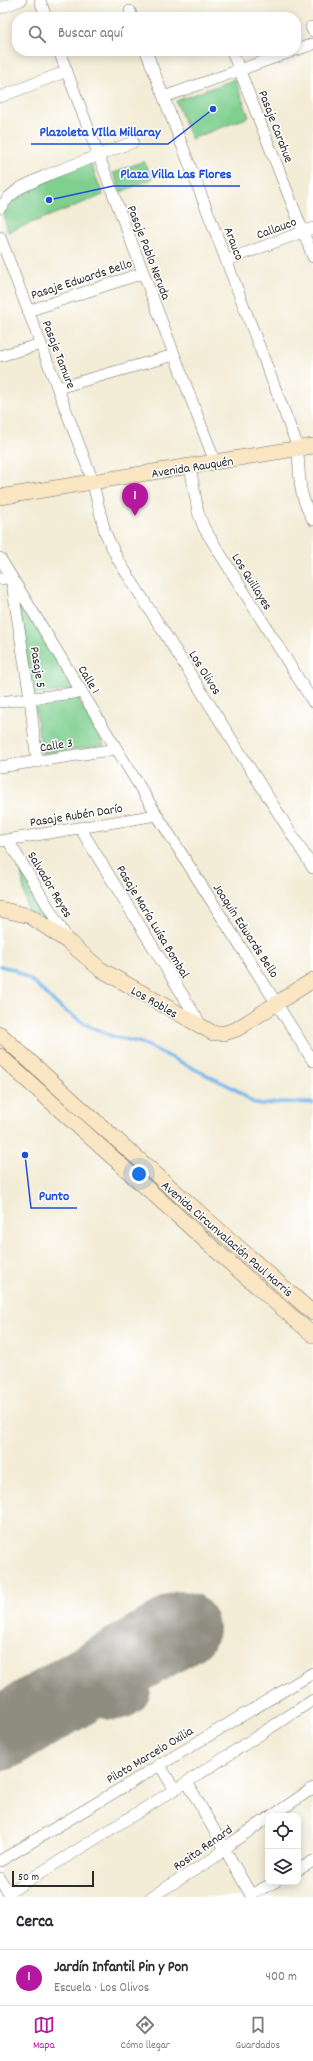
<!DOCTYPE html>
<html lang="es">
<meta charset="utf-8">
<style>
body{margin:0;font-family:Dekko,sans-serif;background:#f7f7f7;color:#2b2b33}
.controls{position:absolute;right:12px;bottom:12px;display:grid;overflow:hidden;border-radius:8px;box-shadow:0 2px 10px #0003}
.controls button{width:36px;height:36px;display:grid;place-items:center;padding:0;border:0;border-bottom:1px solid #e1e1e2;background:#fff;color:#2b2b33;font:20px sans-serif}
.scale{position:absolute;left:12px;bottom:10px;width:82px;box-sizing:border-box;padding-left:4px;border:2px solid #2b2b2b;border-top:0;font-size:11px;line-height:14px;white-space:nowrap;color:#2b2b2b;-webkit-text-stroke:3px #fff;paint-order:stroke}
.you{position:absolute;left:139px;top:1174px;width:14px;height:14px;margin:-10px;border:3px solid #fff;border-radius:50%;background:#1a73e8;box-shadow:0 0 0 6px #1a73e833}
.badge{display:grid;place-items:center;width:26px;height:26px;border-radius:50%;background:#b5179e;color:#fff;font-size:13px;font-weight:700}
.pin{position:absolute;translate:-50% -33px;filter:drop-shadow(0 1px 2px #0008)}
.pin::after{content:'';position:absolute;top:21px;width:14px;height:12px;background:inherit;clip-path:polygon(0 0,100% 0,50% 100%)}
.list{margin:0;padding:0;list-style:none}
h2{display:flex;justify-content:space-between;align-items:center;height:52px;margin:0;padding:0 16px;font-size:17px}
h2 small{font-size:13px;font-weight:400;color:#7c7c81}
.list li{display:grid;grid-template-columns:26px 1fr auto;gap:12px;align-items:center;box-sizing:border-box;height:56px;padding:0 16px;border-top:1px solid #e1e1e2}
.list b{display:block;font-size:15px;white-space:nowrap}
.list p{margin:0;font-size:13px;white-space:nowrap;color:#7c7c81}
.list em{font-size:13px;font-style:normal;color:#7c7c81}
.icon{flex:none;width:22px;height:22px;fill:none;stroke:currentColor;stroke-width:2;stroke-linecap:round;stroke-linejoin:round}
.map{position:relative;flex:none;width:313px;height:1897px;overflow:hidden}
.search{position:absolute;background:#fff;box-shadow:0 2px 10px #0003;left:12px;right:12px;top:12px;height:44px;display:flex;align-items:center;gap:10px;box-sizing:border-box;padding:0 14px;border-radius:16px;color:#7c7c81;font-size:15px}
.sheet{height:108px;background:#fff}
nav{display:flex;justify-content:space-around;align-items:center;box-sizing:border-box;height:56px;border-top:1px solid #e1e1e2;background:#fff;font-size:11px;color:#7c7c81}
nav a{display:grid;justify-items:center;gap:2px}
nav .on{color:#b5179e}
.map>svg:first-child{display:block}
.green{fill:#7fcf8f;stroke:#557d5d}
.lines{fill:none;stroke-linecap:round;stroke-linejoin:round}
.stream{stroke:#77b8ec;stroke-width:3.5}
.taxiway{stroke:#8f8c80;stroke-width:30}
.runway{stroke:#8f8c80;stroke-width:74}
.street-casing{stroke:#716f67;stroke-width:12}
.secondary-casing{stroke:#716f67;stroke-width:16}
.street{stroke:#fff;stroke-width:11}
.secondary{stroke:#fbe6c4;stroke-width:15}
.labels{text-anchor:middle;stroke-width:3;stroke-linejoin:round;paint-order:stroke}
.street-label{font-size:13px;fill:#2b2b2b;stroke:#fff}
.leader{fill:none;stroke:#1d4ed8;stroke-width:1.5}
.callout-dot{fill:#1d4ed8;stroke:#fff;stroke-width:1.5}
.callout-label{font-size:14px;text-anchor:middle;font-weight:bold;fill:#1d4ed8;stroke:#fff;stroke-width:3;stroke-linejoin:round;paint-order:stroke}
</style>
<div class="map">
<svg width="313" height="1897" viewBox="0 0 313 1897">
<rect width="100%" height="100%" fill="#fff"/>
<filter id="ink" filterUnits="userSpaceOnUse"><feTurbulence type="fractalNoise" baseFrequency=".025" numOctaves="2"/><feDisplacementMap in="SourceGraphic" scale="8" xChannelSelector="R" yChannelSelector="G"/><feConvolveMatrix kernelMatrix="1 2 1 2 8 2 1 2 1" color-interpolation-filters="sRGB"/></filter>
<filter id="wash" filterUnits="userSpaceOnUse"><feTurbulence type="fractalNoise" baseFrequency=".012" numOctaves="4" result="noise"/><feDisplacementMap in="SourceGraphic" scale="16" xChannelSelector="R" yChannelSelector="G"/><feGaussianBlur stdDeviation="0.9" result="paint"/><feColorMatrix in="noise" values="0 0 0 0 0 0 0 0 0 0 0 0 0 0 0 0 0 1.4 0 .05"/><feComposite in="paint" operator="in"/></filter>
<g filter="url(#wash)">
<rect width="100%" height="100%" fill="#f3ecd6"/>
<path class="green" d="M235 79 249 117 191 139 176 101Z
M89 159 103 195 8 232C6 225 2 212 5 205 14 188 70 167 89 159Z
M144 161 152 179 121 192 113 173Z
M17 597 73 690 33 694Z
M76 696 104 745 42 754 34 700Z
M21 871 58 934 27 911Z"/>
<g class="lines">
<path class="stream" d="M0 966 13 969 32 981 61 1008 87 1025 111 1036 142 1043 235 1089 252 1102 262 1105 281 1102 313 1103"/>
<path class="taxiway" d="M61 1698C71 1697 80 1696 89 1698 100 1701 111 1708 122 1704 144 1697 138 1673 123 1663"/>
<path class="runway" d="M0 1734 182 1628"/>
</g>
</g>
<g filter="url(#ink)">
<g class="lines">
<g class="street-casing">
<path id="street" d="M40 0 46 17
M0 8 21 0
M130 11 132 17
M311 27 313 31
M296 50 313 44
M59 51 215 462
M146 51 297 445C301 475 296 491 313 520
M232 51 313 257
M0 97 67 71
M164 97 293 51
M0 208 9 197 20 188 47 175 133 142
M0 237 91 476 105 532 117 558 313 868
M227 260 313 228
M28 311 143 273
M0 356 41 344
M58 388 174 355
M190 466 198 512 204 528 313 702
M0 558 157 815 313 1061
M0 579 11 577 30 698 37 762
M0 702 82 692
M0 767 116 749
M80 828 201 1025
M8 840 68 940
M0 841 157 815
M159 1764 175 1790
M187 1782 252 1897
M272 1816 313 1788
M0 1861 313 1673
M298 1870 313 1861
M0 1878 10 1897
M8 1893 187 1782 313 1700
M251 1895 275 1882
M151 1897 214 1858 233 1842 268 1818"/>
</g>
<g class="secondary-casing">
<path id="secondary" d="M0 497 313 446
M0 909 30 916 70 943 100 969 213 1033H225L237 1029 313 980
M0 1034 83 1110 313 1313
M0 1056 230 1263 313 1335"/>
</g>
<use href="#street" class="street"/>
<use href="#secondary" class="secondary"/>
</g>
</g>
<g class="labels">
<g class="street-label">
<text transform="translate(277 126) rotate(69)" y="5">Pasaje Carahue</text>
<text transform="translate(276 227) rotate(-20)" y="5">Callauco</text>
<text transform="translate(235 243) rotate(69)" y="5">Arauco</text>
<text transform="translate(150 252) rotate(69)" y="5">Pasaje Pablo Neruda</text>
<text transform="translate(81 278) rotate(-18)" y="5">Pasaje Edwards Bello</text>
<text transform="translate(60 354) rotate(69)" y="5">Pasaje Tamure</text>
<text transform="translate(192 466) rotate(-9)" y="5">Avenida Rauquén</text>
<text transform="translate(253 581) rotate(58)" y="5">Los Quillayes</text>
<text transform="translate(39 667) rotate(81)" y="5">Pasaje 5</text>
<text transform="translate(206 672) rotate(58)" y="5">Los Olivos</text>
<text transform="translate(90 679) rotate(59)" y="5">Calle 1</text>
<text transform="translate(56 744) rotate(-9)" y="5">Calle 3</text>
<text transform="translate(76 814) rotate(-9)" y="5">Pasaje Rubén Darío</text>
<text transform="translate(51 884) rotate(59)" y="5">Salvador Reyes</text>
<text transform="translate(154 921) rotate(59)" y="5">Pasaje María Luísa Bombal</text>
<text transform="translate(247 930) rotate(57)" y="5">Joaquín Edwards Bello</text>
<text transform="translate(155 1001) rotate(30)" y="5">Los Robles</text>
<text transform="translate(228 1238) rotate(41)" y="5">Avenida Circunvalación Paul Harris</text>
<text transform="translate(149 1754) rotate(-31)" y="5">Piloto Marcelo Oxilia</text>
<text transform="translate(202 1847) rotate(-35)" y="5">Rosita Renard</text>
</g>
</g>
<path class="leader" d="M213 109L168 144H31M49 200L113 186H240M25 1155L31 1208H77"/>
<g class="callout-dot">
<circle cx="213" cy="109" r="4"/>
<circle cx="49" cy="200" r="4"/>
<circle cx="25" cy="1155" r="4"/>
</g>
<g class="callout-label">
<text x="100" y="136">Plazoleta VIlla Millaray</text>
<text x="176" y="178">Plaza Villa Las Flores</text>
<text x="54" y="1200">Punto</text>
</g>
</svg>
<div class="controls">
<button><svg class="icon" aria-label="locate" viewBox="0 0 24 24"><circle cx="12" cy="12" r="6"/><path d="M12 2v4M12 18v4M2 12h4M18 12h4"/></svg></button>
<button><svg class="icon" aria-label="layers" viewBox="0 0 24 24"><path d="M12 4l9 5-9 5-9-5zM3 14l9 5 9-5"/></svg></button>
</div>
<div class="scale">50 m</div>
<div class="you"></div>
<div class="pin badge" style="left:135px;top:516px">1</div>
<div class="search"><svg class="icon" aria-label="search" viewBox="0 0 24 24"><circle cx="10" cy="10" r="6"/><path d="M15 15l6 6"/></svg>Buscar aquí</div>
</div>
<section class="sheet">
<h2>Cerca<small></small></h2>
<ul class="list">
<li><span class="badge">1</span><div><b>Jardín Infantil Pin y Pon</b><p>Escuela · Los Olivos</p></div><em>400 m</em></li>
</ul>
</section>
<nav>
<a class="on"><svg class="icon" aria-label="map" viewBox="0 0 24 24"><path d="M3 6l6-2 6 2 6-2v14l-6 2-6-2-6 2zM9 4v14M15 6v14"/></svg>Mapa</a>
<a><svg class="icon" aria-label="directions" viewBox="0 0 24 24"><path d="M12 3l9 9-9 9-9-9zM9 14v-3h6M13 9l2 2-2 2"/></svg>Cómo llegar</a>
<a><svg class="icon" aria-label="saved" viewBox="0 0 24 24"><path d="M7 4h10v16l-5-4-5 4z"/></svg>Guardados</a>
</nav>
